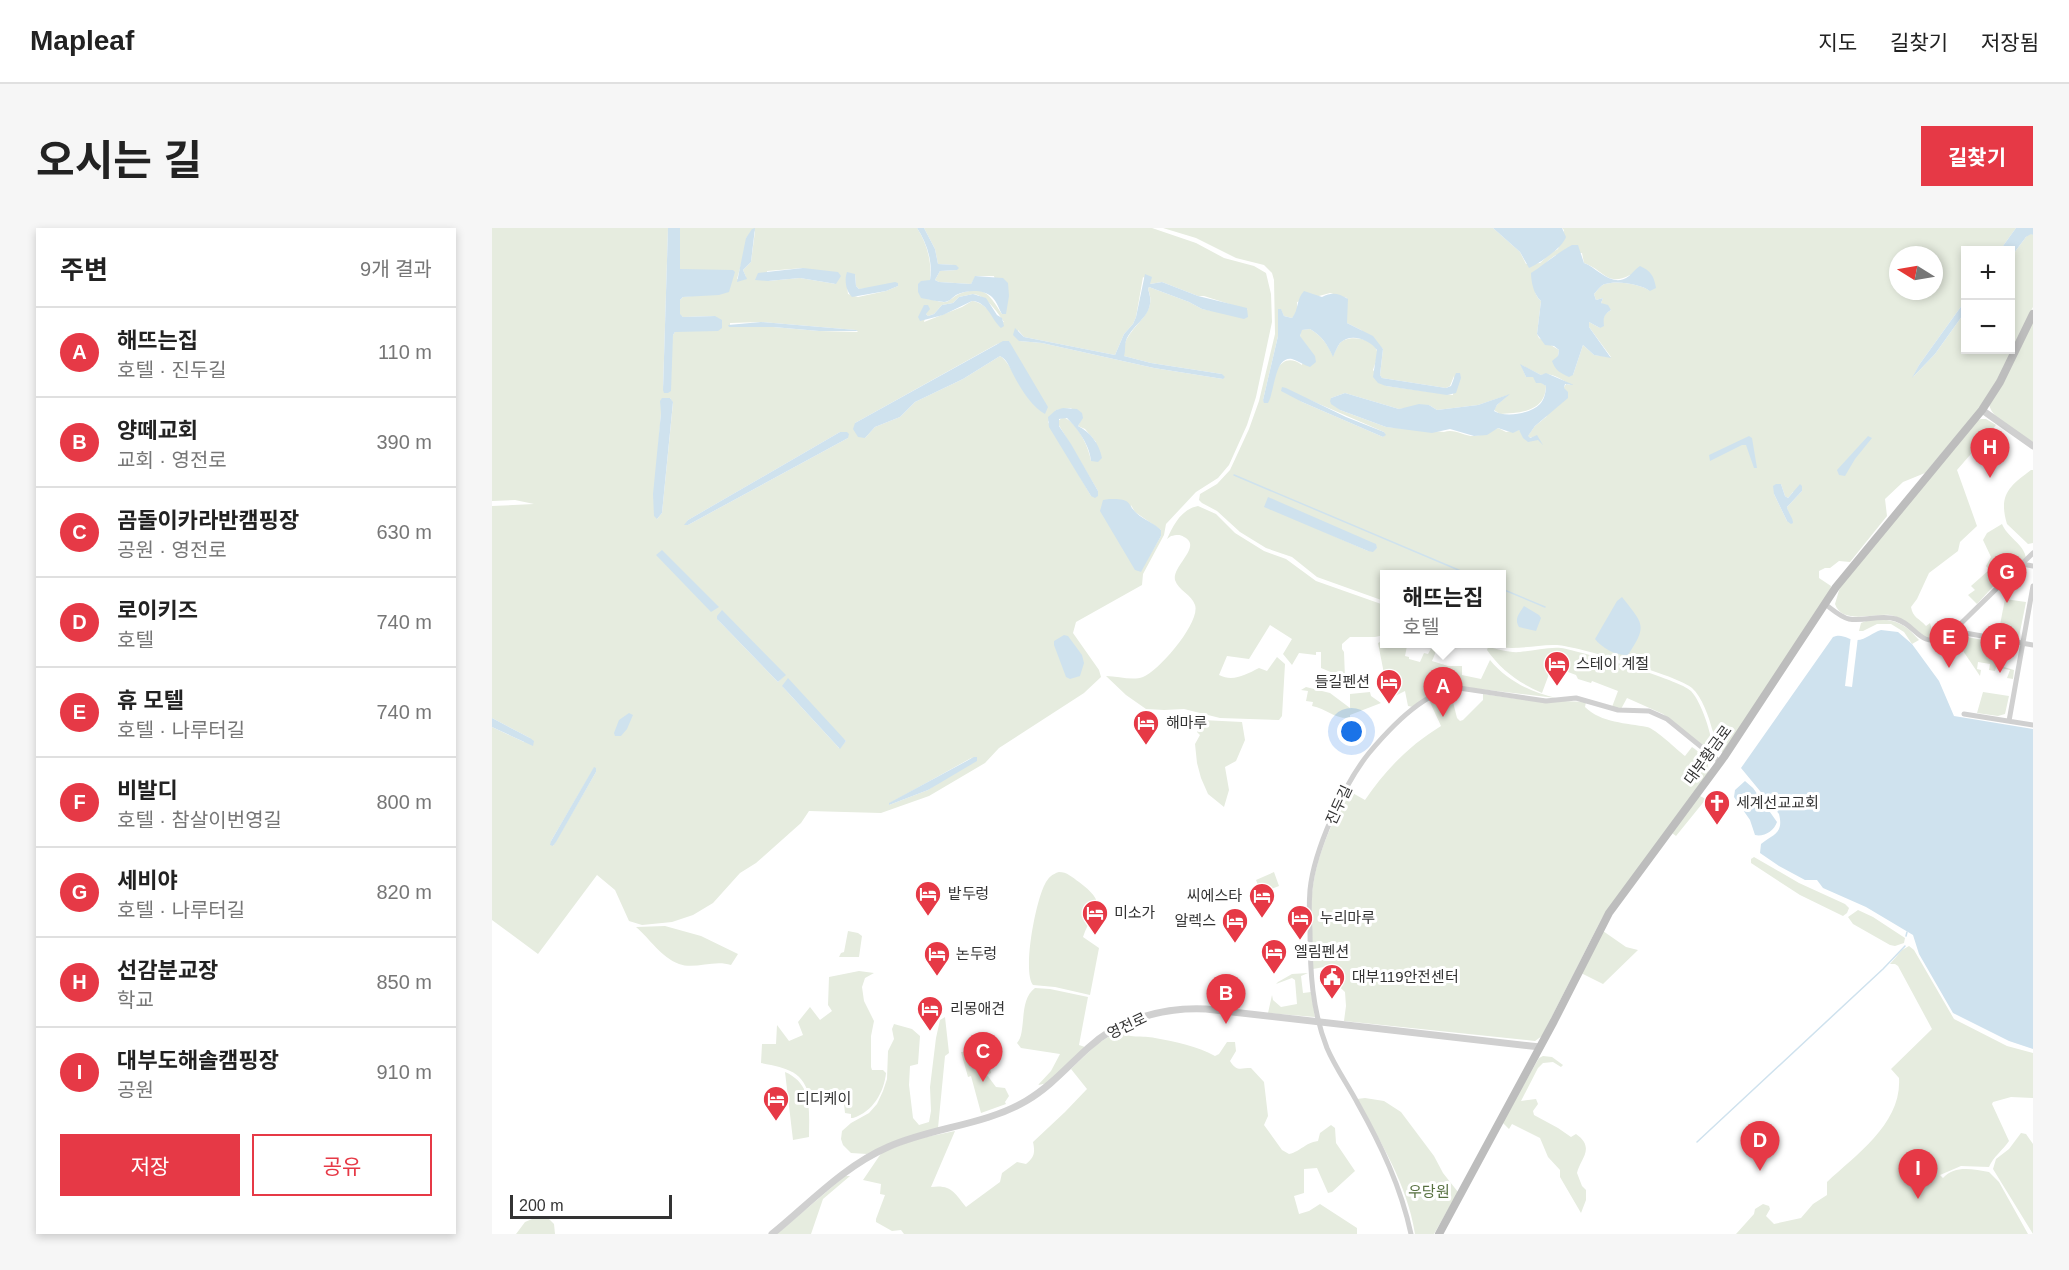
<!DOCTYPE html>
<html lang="ko">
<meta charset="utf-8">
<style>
body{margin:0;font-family:Helvetica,"Noto Sans KR",sans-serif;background:#f6f6f6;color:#222}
.controls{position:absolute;right:18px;top:18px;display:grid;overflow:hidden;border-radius:0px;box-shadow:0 3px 9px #0003}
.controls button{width:54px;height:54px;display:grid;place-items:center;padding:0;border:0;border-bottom:2px solid #e0e0e0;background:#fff;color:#222;font:30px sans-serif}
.compass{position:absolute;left:1397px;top:18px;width:54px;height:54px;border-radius:50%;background:#fff;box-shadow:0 3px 9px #0003;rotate:281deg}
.scale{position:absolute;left:18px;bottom:15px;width:162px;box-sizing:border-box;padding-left:6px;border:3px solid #333;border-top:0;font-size:16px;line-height:21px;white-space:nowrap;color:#333;-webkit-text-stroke:4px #fff;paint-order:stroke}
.you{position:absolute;left:860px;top:504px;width:21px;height:21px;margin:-15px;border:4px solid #fff;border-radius:50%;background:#1a73e8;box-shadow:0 0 0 9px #1a73e833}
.badge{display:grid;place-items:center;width:39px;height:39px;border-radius:50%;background:#e63946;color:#fff;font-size:20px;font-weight:700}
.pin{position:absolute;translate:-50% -50px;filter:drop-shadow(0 2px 3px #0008)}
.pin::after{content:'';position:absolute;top:32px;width:21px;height:18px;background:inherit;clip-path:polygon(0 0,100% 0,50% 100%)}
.popup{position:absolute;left:888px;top:342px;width:126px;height:78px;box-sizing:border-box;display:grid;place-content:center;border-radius:0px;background:#fff;filter:drop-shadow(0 2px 4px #0005);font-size:20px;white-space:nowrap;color:#767676}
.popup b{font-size:22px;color:#222}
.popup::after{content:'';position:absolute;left:50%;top:100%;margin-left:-12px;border:12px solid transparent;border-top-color:#fff}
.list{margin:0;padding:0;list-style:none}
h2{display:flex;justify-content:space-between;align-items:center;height:78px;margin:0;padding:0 24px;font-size:26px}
h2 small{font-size:20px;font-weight:400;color:#767676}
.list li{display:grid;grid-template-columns:39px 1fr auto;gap:18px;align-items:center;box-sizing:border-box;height:90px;padding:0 24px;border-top:2px solid #e0e0e0}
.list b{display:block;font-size:22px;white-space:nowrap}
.list p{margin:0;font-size:20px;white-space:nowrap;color:#767676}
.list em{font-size:20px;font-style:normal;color:#767676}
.actions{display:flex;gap:12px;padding:18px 24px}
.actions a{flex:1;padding:14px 0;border:2px solid #e63946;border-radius:0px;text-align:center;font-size:21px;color:#e63946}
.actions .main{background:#e63946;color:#fff}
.map{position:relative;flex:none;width:1541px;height:1006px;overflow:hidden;border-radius:0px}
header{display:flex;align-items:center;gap:36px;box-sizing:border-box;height:84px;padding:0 30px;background:#fff;border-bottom:2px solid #e0e0e0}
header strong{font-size:28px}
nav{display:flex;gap:33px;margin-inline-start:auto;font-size:21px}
.intro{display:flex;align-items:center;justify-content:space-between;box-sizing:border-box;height:144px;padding:0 36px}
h1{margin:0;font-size:42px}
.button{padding:15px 27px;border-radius:0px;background:#e63946;color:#fff;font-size:21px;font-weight:700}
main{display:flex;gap:36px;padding:0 36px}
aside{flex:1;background:#fff;border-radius:0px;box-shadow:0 3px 9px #0003}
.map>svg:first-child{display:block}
.green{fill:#e6ecdf;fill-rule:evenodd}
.water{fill:#cfe2ee}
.pier{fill:#fff}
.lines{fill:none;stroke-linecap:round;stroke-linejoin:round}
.stream{stroke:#cfe2ee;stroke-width:1.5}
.minor{stroke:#d0d0d0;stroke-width:5}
.tertiary{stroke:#d0d0d0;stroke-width:7}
.secondary{stroke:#bdbdbd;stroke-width:8}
.labels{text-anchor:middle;stroke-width:6;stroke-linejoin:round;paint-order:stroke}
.poi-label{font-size:15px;fill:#333;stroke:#fff;text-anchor:start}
.street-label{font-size:15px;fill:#333;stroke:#fff}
.park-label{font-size:15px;fill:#56703f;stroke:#fff}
</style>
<header>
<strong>Mapleaf</strong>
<nav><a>지도</a><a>길찾기</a><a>저장됨</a></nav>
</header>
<div class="intro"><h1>오시는 길</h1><a class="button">길찾기</a></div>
<main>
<aside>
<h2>주변<small>9개 결과</small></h2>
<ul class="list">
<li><span class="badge">A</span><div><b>해뜨는집</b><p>호텔 · 진두길</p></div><em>110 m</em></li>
<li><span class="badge">B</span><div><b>양떼교회</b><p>교회 · 영전로</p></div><em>390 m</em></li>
<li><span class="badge">C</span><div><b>곰돌이카라반캠핑장</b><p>공원 · 영전로</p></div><em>630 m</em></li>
<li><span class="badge">D</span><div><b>로이키즈</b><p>호텔</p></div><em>740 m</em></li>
<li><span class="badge">E</span><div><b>휴 모텔</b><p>호텔 · 나루터길</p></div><em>740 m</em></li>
<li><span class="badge">F</span><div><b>비발디</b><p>호텔 · 참살이번영길</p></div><em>800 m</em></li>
<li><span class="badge">G</span><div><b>세비야</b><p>호텔 · 나루터길</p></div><em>820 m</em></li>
<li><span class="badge">H</span><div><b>선감분교장</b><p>학교</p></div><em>850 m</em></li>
<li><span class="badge">I</span><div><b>대부도해솔캠핑장</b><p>공원</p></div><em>910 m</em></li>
</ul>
<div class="actions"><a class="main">저장</a><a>공유</a></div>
</aside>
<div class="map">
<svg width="1541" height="1006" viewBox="0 0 1541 1006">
<rect width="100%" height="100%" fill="#fff"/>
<path class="green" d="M0 0H176L171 162 181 107 183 104 223 88 191 89 188 87V72L191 69 200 68 192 42 188 41 187 37 188 0H425C435 15 440 34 438 52L434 54 435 71C441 71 448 75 454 74 458 73 462 68 467 66 493 56 497 67 510 86L502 48H484L479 56 447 54 443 52 448 43 465 42 462 37 446 36 443 21 432 0H660L704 15 732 30 762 38 774 45 779 66 780 94 764 169 755 197 737 237 726 250 704 264 674 296 672 307 651 346 650 357 584 394 581 405 607 442 609 449 592 465 507 520 493 535 437 568 389 585 317 583 309 595 264 635 248 645 221 675 201 687 180 694 150 697 137 693 123 662 105 647 46 726 0 692V499L32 514 38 510 0 490V278L42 276 23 272 0 273ZM263 3 259 34 251 42 254 49 245 51 254 19V10ZM311 40 344 56 308 50 276 53 275 43ZM363 46 364 58 367 61 406 58 394 63 366 69 356 66 354 49ZM651 49 658 53V56L670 54 706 68H712L756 82 721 83 710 81 697 74 657 59 656 61C665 83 646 92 636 109 632 114 632 122 632 128L659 135 730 146 731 151 662 140 550 115 527 113 526 102 532 109 623 127 632 106 641 96 644 89ZM481 66C494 67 506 85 512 94 501 88 492 74 480 73L470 79 432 94 436 77 434 86 436 88 442 86 450 77 461 75 467 69ZM269 94 364 102 366 104 327 103 281 99H238V95ZM517 113 535 168C528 158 517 133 508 128L471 151 423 174 408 189 383 199 373 210 363 195 505 116ZM178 170 181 175 170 285 165 291 166 223 169 185ZM579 180 590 190 586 198 593 201 604 214 599 233C597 219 585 194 571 189L565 194 606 263V268H599L556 194 564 182ZM348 204 356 210 196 297H193L196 292ZM639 277 643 284 669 302V308L648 344ZM225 391 293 447 286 454ZM290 458 354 513 348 520H347ZM481 529 436 562 397 577 398 575ZM102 540 104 544 61 618 59 613Z
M671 0H1001L1028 24 1034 36 1048 35 1059 25 1066 21 1072 2 1070 0H1524L1508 22H1474L1473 73 1427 137 1421 149 1443 126 1473 84 1474 122H1518L1519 29 1534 9 1539 5 1541 7V79L1508 148 1491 176 1433 245 1411 254 1393 271 1395 288 1358 334 1347 333 1338 340H1333L1327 343V350L1339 358 1338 363 1231 525C1223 518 1224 511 1220 501 1217 489 1210 469 1200 460 1187 448 1084 418 1065 417 1041 416 1020 425 997 416H1010V346H892V373L825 349 800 329 774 320 748 304 725 283 710 275 707 272 708 266 725 256 738 242 757 201 767 173 783 106 782 52 780 45 772 37 744 30 704 10ZM1090 25 1092 35C1112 42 1115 59 1138 47L1158 63C1149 56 1125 52 1113 56 1109 57 1105 63 1102 66L1104 72 1111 70 1109 75 1119 82 1113 86 1108 100 1097 94V99L1119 129 1102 127 1091 117 1081 147 1066 128 1067 122 1047 110 1045 106 1049 73C1039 64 1043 53 1046 41 1053 37 1055 33 1061 29 1068 23 1081 25 1090 25ZM1406 27H1442V63H1406ZM838 65 855 70V95L869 102 891 121 888 147 890 150 954 160 958 158 962 148 961 167 894 158 881 142C883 136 886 129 885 123 882 110 856 106 848 115 845 119 843 124 841 128 835 116 830 108 818 101L809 102 808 109 814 117 810 137C785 119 779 157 773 175L771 172 786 108V82H789L792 88 800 90 805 84V74ZM1029 137 1049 147C1060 144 1070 152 1079 157L1074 156 1054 189 1043 198 1035 209 1037 210 1045 208 1036 213 1027 202 1014 204 1006 200C997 204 992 207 982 208 971 208 962 200 952 204L894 199 848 182 839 170 853 165 907 181 937 177 945 182 986 177 1016 167 1005 177 1002 182 1008 186C1028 185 1053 184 1054 158L1042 149H1034ZM790 160 892 204 893 207 891 209 810 174ZM1289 256 1293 268 1296 270 1301 264 1310 263 1295 279 1296 286 1295 293 1282 266ZM794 287 885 320 876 323Z
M1541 92V214C1528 205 1500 193 1497 176Z
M1489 191H1494L1504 197 1465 242 1485 298 1468 314 1466 323 1437 345 1425 371 1419 379C1421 390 1427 390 1434 398L1438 395 1442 408C1426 414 1417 390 1398 387 1382 385 1350 397 1343 376L1348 359 1484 193Z
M1539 242H1541V315L1536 316 1515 296C1506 266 1518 258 1539 242Z
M706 278 724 286 743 305 772 323 794 331 824 353 892 377V407L883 409H858L850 416V421L852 424 853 450 829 440V424H824V427L807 425 800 437 791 426 800 411 778 397 757 431 735 428 727 447C741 454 753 447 767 440L775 443 785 429 793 436 790 488 787 492 728 490 692 481 672 482 654 481 634 467 614 448C626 448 640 453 651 449 667 443 709 394 703 377 700 367 686 362 683 352 680 338 711 318 692 309 688 306 684 307 679 308L675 311C681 298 689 281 706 278Z
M1510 296C1515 309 1532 316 1534 330L1513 351H1508L1485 376 1476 367 1483 362 1479 358 1497 342 1494 338 1499 329 1491 312 1495 305Z
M1513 371 1534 374 1527 409 1524 410 1506 407Z
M1379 391C1402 392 1411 393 1427 412L1420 416 1412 404 1399 396H1385L1371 403H1367L1369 395Z
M1469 408 1513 416 1508 438 1522 442 1521 451 1515 450 1518 442 1504 439 1503 443 1497 442 1498 436 1486 434 1485 441 1489 442 1488 448 1463 411Z
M892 412V416L915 418 913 428 917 429V431L928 434 932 425 936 426 940 419 945 421 940 433 956 438H970V447L989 451 998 432C1015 453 1039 464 1064 470L962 458 943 463 921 479 916 478 913 463 897 471 886 415Z
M996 419C1006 421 1017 425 1028 424 1041 423 1055 419 1069 420 1088 423 1189 452 1199 463 1210 475 1220 507 1221 523L1219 524 1171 486 1135 470 1129 481 1120 479 1126 463 1100 453 1099 455 1086 451 1084 447 1060 438 1050 465C1027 455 1009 442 995 422Z
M814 459 838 465 858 480V466L878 464 879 468 889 475 858 487V490C842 491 835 481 820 478L821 474 814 473 816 463 809 462Z
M958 462 965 490 968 493 971 492 991 472V466L1026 471 1094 474 1093 479C1109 495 1135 495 1155 499 1164 501 1185 522 1193 528L1200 519C1211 527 1218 532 1216 545L1110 690 1050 808 1043 813 852 793 854 778 853 764 841 753 840 746 832 739 821 741C820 713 817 684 821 657 826 624 841 592 857 563L873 572C893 542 918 517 949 498L937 472Z
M1491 464 1517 468 1513 486 1506 488 1485 485Z
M710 492 750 494 753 512 744 533 733 539 737 562 732 579 716 566 709 550 705 535 703 516 708 507 705 504Z
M1208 568 1214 571 1184 608 1180 605 1205 570Z
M1262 629 1307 655 1353 676 1357 680 1355 685 1351 688 1308 667 1259 635V631Z
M567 644C575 644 580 649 587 654 620 679 600 681 591 709L607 720 598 767 563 759 541 757C530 743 544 672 553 656 556 650 560 646 567 644Z
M782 644 787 658 769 665 764 652Z
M1366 682 1381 689 1413 710 1412 715 1403 718 1398 717 1361 696 1356 689Z
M173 698 209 708 246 726 239 737C222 731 203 742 187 736 169 729 158 711 144 699Z
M356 703 366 705 370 708 367 729H347L349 725 352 724Z
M1111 703 1134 719 1146 722 1111 756 1089 745Z
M1417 718 1422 722 1462 791 1515 818 1541 825V870L1519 869 1501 874 1500 876 1517 913C1511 922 1501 929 1497 939L1469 938 1448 947 1451 950C1462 937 1481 941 1497 944L1507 954 1536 1006H1244L1262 986 1263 981 1271 976 1277 978 1278 981 1274 988 1282 996 1309 990 1321 976 1335 967V954C1365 926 1410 895 1407 850L1399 841 1440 801 1406 738 1403 736H1398L1410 722Z
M367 743 382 745 373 750 370 759 372 773 382 793 379 808V839L380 842H391L394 845C392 864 381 884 361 890H359V886L353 885 352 876H343L338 871H318C312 843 295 840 269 835L270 816H284L285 797 297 813 311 807 306 794 318 779 328 792 340 783 336 777 337 749Z
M816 745 809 748 811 765 819 764 823 789 776 785 780 767 781 772 789 779 805 776 803 752 800 750 784 756 786 754 800 746Z
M543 760 558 761 596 769 587 817 593 819 556 855 546 857 559 843 568 826 529 820 525 815C535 805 526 772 543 760Z
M453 789 457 825 453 828 446 900 403 913 375 926 359 925 351 917 349 911 350 903 359 895 377 885 385 876 391 863 395 851 396 823 402 811 400 801 402 796 420 801 428 808 426 836 418 838 417 857 421 890 427 897 437 894 439 883 438 859 444 810 448 792Z
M626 803C636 811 651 807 663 810 684 814 705 818 723 828L727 826 735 814H743L744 823 738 833C745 844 748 840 759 840L772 854 776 888 772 897 790 922 797 926C810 923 812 915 826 913L828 905 839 897 843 900 844 915 863 943 840 964 836 965 825 940 812 941V965L802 968 807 986 817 983 828 976 865 1000V1006H412L409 1002 400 1003 384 994V991L393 967 388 966 389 956 371 952 390 924 425 911 463 903 439 959C459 956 463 965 474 979L508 954 510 945 525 934 534 936C543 929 543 924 541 914L573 884 595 861 579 841 605 816Z
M469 824H489L496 828 499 845 495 847 504 859 513 860 517 868 513 874 514 876 489 885 479 848 476 849Z
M1051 828 1060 829 1071 837 1069 839 1061 834 1051 835 1046 840 1029 873 1044 871 1046 876 1041 883 1042 887 1066 900 1079 909 1084 906C1104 920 1088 931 1085 945L1090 958 1094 962V972L1089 985 1068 949V942L1056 929 1048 910 1020 896 1017 901 1010 894 1047 830Z
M293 844C321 856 317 883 317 909L301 912Z
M873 870 892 873 909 884 942 928 951 945 966 964 942 1006H923C915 955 888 914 865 871Z
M1529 905 1534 906 1541 916V1006L1501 941 1504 931 1517 921Z
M353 948H358L331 971 319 1006H285Z
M47 988H54L62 996 63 1006H24L33 994Z"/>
<path class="water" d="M176 0H188V41L241 42 243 44 237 64 227 67 191 69 188 72V86L191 89 223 88 230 92V100L226 103 183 104 181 107 179 163 176 165H172L171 162Z
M263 0 259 34 251 42 255 51 245 54 254 10 260 1Z
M425 0H432L443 21 446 36 464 37 467 40 465 42 448 43 443 52 447 54 479 56 483 48 511 50 516 55 517 68 514 86H510C507 81 505 74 500 69 491 61 475 62 464 67 460 70 457 74 452 74 449 74 434 71 429 70L426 64V56L429 53 438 52C441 34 435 15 425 0Z
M1001 0H1070L1074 9C1071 19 1047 36 1037 40L1028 24Z
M1524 0H1541V7L1539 6 1534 9 1519 29 1518 22H1508Z
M1080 17H1086L1092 35C1106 40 1120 61 1137 48 1141 45 1143 41 1148 38 1159 43 1162 48 1164 60L1158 63C1149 56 1125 52 1113 56 1109 57 1105 63 1102 66L1104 72 1111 70 1109 75 1116 77 1119 82C1112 86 1111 90 1112 98L1108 100 1097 94V99L1119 130 1102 127 1091 117 1081 147 1077 149C1068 145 1063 142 1060 133L1066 128 1067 122 1062 118 1053 117 1045 106 1049 73C1042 67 1039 54 1039 45 1053 36 1065 25 1080 17Z
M311 40 346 44 349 48 344 56 308 50 276 53 263 52 266 45Z
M355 44 363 46 364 58 367 61 403 54 406 55V58L394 63 360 69C354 63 352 52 355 44Z
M653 46 660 49 658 56 670 54 706 68 755 80 756 89 752 91 710 81 697 74 657 59 656 61C665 86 645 92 635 110 632 116 634 122 632 128L659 135 730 146 733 149 731 151 662 140 550 115 527 113 521 107 523 100 532 109 623 127 632 106 641 96 644 89Z
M812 63 830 69C840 64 846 65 856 71L855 95 881 108 891 121 888 147 890 150 954 160 959 158 964 145H968L969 150 964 165 955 167 894 158 886 155 881 149 885 122C878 112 859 104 848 115 845 119 843 124 841 129 835 116 830 108 818 101L810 102 808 108 823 128 824 134 818 139C812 137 806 133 800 131 782 128 783 164 776 175H772L771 172 786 108V81H789L792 88 800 90C807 82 804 71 812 63Z
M481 66 494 70 505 87 510 90 512 98 509 100C499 91 496 74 480 73L451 87 428 93 426 89 432 77H436L438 81 434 86 436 88 442 86 450 77 461 75 467 69Z
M1473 73V84L1443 126 1420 150 1427 137Z
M269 94 364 102 366 103H327L281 99H237L236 97Z
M511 113H517L556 179 553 186C540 179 529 161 522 148 518 141 516 132 508 128L471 151 423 174 408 189 383 199 373 210 366 209 361 201 363 195Z
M1028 136 1049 147 1054 145 1082 157 1073 156 1072 160 1076 164V170L1043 198 1036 208 1038 210 1045 207 1051 217 1046 212 1036 214 1031 210 1027 202 1021 205 1006 200 995 207 982 208 958 201 940 205 894 199 848 182 839 176 838 173 839 170 853 165 907 181 927 176 937 177 945 182 986 177 1018 166 1005 177 1002 183C1013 190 1038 186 1048 176 1052 172 1054 164 1054 158L1049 155H1044L1041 149H1034Z
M790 159 794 160 854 189 892 204 894 207 891 209 810 174 789 163Z
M170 170H178L181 174 170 285 165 291 162 288 161 266 169 185 168 173Z
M571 180 585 181 590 185 591 190 586 198C598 204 607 215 610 230L606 234 599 233C598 218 586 201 575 190L567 191V198L579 216 606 263V268L603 270 599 268 557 199 556 189 564 182Z
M348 204H355L357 206 356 210 196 297H192L196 292Z
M1257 208 1260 210 1265 240H1262L1254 217H1250L1218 233 1217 227Z
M1376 208 1380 210 1363 231 1353 248 1347 247 1345 242Z
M1284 256H1289L1293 268 1296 270 1308 256 1310 258V263L1295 279C1296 285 1301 289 1301 295L1299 296 1295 293 1282 266 1281 258Z
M776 269 877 313 884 316 885 320 881 324 876 323 772 279Z
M617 271C643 270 633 277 648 288 655 293 663 296 669 302V308L649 344 643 342 608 283 611 272Z
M170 322 227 379 219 384 164 327Z
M1130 369C1151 396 1156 397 1136 427 1124 428 1110 420 1103 411L1125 373Z
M1032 378 1047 387 1049 390 1044 403 1027 399C1022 391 1027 386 1032 378Z
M230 382 294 447 286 454 225 391V388Z
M1389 402 1406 404 1420 416 1447 453 1462 488 1541 501V821L1517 813 1461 785 1427 726 1421 707 1374 679 1331 660 1325 652H1313L1287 638 1268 625 1269 616C1281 606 1292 606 1287 586L1249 540 1341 409C1351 405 1355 412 1365 412 1374 412 1381 404 1389 402Z
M572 407 576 408 590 427 592 435 588 448 578 451 574 449 562 417V413Z
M296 450 354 513 348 521 290 458Z
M137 485 141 487 135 501 129 508H123L122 505 127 492Z
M0 490 38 510 42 513 41 518 0 499Z
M482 529H485V533L436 562 397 577V575Z
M102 539 104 540V544L64 614 61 618 58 617 59 613Z
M1253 553 1261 560 1285 594C1282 603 1272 609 1263 607L1258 592 1242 569 1243 562Z"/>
<path class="pier" d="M1359 407 1366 409 1360 459 1353 458Z"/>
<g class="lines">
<path class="stream" d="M742 247 976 346
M1010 361 1053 379
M1414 708 1415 704
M1205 914 1391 741 1413 718"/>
<path class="minor" d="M1530 336 1541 338
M1333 376C1340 381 1348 389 1357 391 1372 394 1388 386 1404 391 1426 398 1425 418 1453 411L1541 325
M1462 403 1541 417
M1472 486 1541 497
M1517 493 1541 358
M919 1006C909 959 889 917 866 876 856 857 843 839 835 820 820 782 818 743 818 703 817 690 817 676 818 662 822 622 852 556 877 525 897 501 934 461 967 460L1054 473 1084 470 1126 482 1157 483 1175 491 1228 534"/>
<path class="tertiary" d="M1490 182 1541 218
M280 1006C317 976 352 938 396 919 441 899 491 898 534 873 558 859 575 839 596 820 627 791 672 779 714 781L1048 819"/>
<path class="secondary" d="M947 1006 1062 793 1117 685 1232 529 1344 359 1490 182 1508 154 1541 86"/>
</g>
<defs>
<g id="hotel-pin" transform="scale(1.35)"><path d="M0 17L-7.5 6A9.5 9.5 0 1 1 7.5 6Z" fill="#e63946" stroke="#fff"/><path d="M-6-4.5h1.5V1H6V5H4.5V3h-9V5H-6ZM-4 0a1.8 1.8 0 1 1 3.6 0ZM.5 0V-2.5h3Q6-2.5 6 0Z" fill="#fff"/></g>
<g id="church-pin" transform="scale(1.35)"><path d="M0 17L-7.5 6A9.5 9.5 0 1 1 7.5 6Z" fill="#e63946" stroke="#fff"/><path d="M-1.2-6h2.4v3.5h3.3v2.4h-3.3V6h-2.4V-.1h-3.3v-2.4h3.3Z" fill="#fff"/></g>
<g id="civic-pin" transform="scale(1.35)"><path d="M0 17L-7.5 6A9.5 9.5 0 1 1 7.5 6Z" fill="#e63946" stroke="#fff"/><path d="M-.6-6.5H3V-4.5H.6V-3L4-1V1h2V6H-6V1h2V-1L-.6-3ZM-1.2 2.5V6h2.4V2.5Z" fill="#fff"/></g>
</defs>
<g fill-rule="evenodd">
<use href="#hotel-pin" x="1065" y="436"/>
<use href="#hotel-pin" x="897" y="454"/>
<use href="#hotel-pin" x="654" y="495"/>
<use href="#church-pin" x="1225" y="575"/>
<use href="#hotel-pin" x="436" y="666"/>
<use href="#hotel-pin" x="770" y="668"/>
<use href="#hotel-pin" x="603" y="685"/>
<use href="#hotel-pin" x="808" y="690"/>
<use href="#hotel-pin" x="743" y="693"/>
<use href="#hotel-pin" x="782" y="724"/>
<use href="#hotel-pin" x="445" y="726"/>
<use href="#civic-pin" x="840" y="749"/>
<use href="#hotel-pin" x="438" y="781"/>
<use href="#hotel-pin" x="284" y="871"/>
</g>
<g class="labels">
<g class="poi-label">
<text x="1084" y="441">스테이 계절</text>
<text x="878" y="459" text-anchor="end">들길펜션</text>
<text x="674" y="500">해마루</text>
<text x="1244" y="580">세계선교교회</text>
<text x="456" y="671">밭두렁</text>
<text x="750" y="673" text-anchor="end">씨에스타</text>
<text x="622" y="690">미소가</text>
<text x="828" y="695">누리마루</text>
<text x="724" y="698" text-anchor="end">알렉스</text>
<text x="802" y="729">엘림펜션</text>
<text x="464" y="731">논두렁</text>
<text x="860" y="754">대부119안전센터</text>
<text x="458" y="786">리몽애견</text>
<text x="304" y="876">디디케이</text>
</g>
<g class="street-label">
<text transform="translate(1216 527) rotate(-54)" y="5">대부황금로</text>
<text transform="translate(847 577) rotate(-65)" y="5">진두길</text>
<text transform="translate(635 798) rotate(-25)" y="5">영전로</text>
</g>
<g class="park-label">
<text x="937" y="969">우당원</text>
</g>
</g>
</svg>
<div class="controls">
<button>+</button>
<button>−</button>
</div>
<svg class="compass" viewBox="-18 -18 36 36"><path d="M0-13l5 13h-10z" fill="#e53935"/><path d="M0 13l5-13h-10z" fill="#767676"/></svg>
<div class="scale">200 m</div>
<div class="you"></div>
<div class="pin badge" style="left:951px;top:489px">A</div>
<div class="popup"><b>해뜨는집</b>호텔</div>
<div class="pin badge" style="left:734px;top:796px">B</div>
<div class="pin badge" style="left:491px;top:854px">C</div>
<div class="pin badge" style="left:1268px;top:943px">D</div>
<div class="pin badge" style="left:1457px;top:440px">E</div>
<div class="pin badge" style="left:1508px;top:445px">F</div>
<div class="pin badge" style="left:1515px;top:375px">G</div>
<div class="pin badge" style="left:1498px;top:250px">H</div>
<div class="pin badge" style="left:1426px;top:971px">I</div>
</div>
</main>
